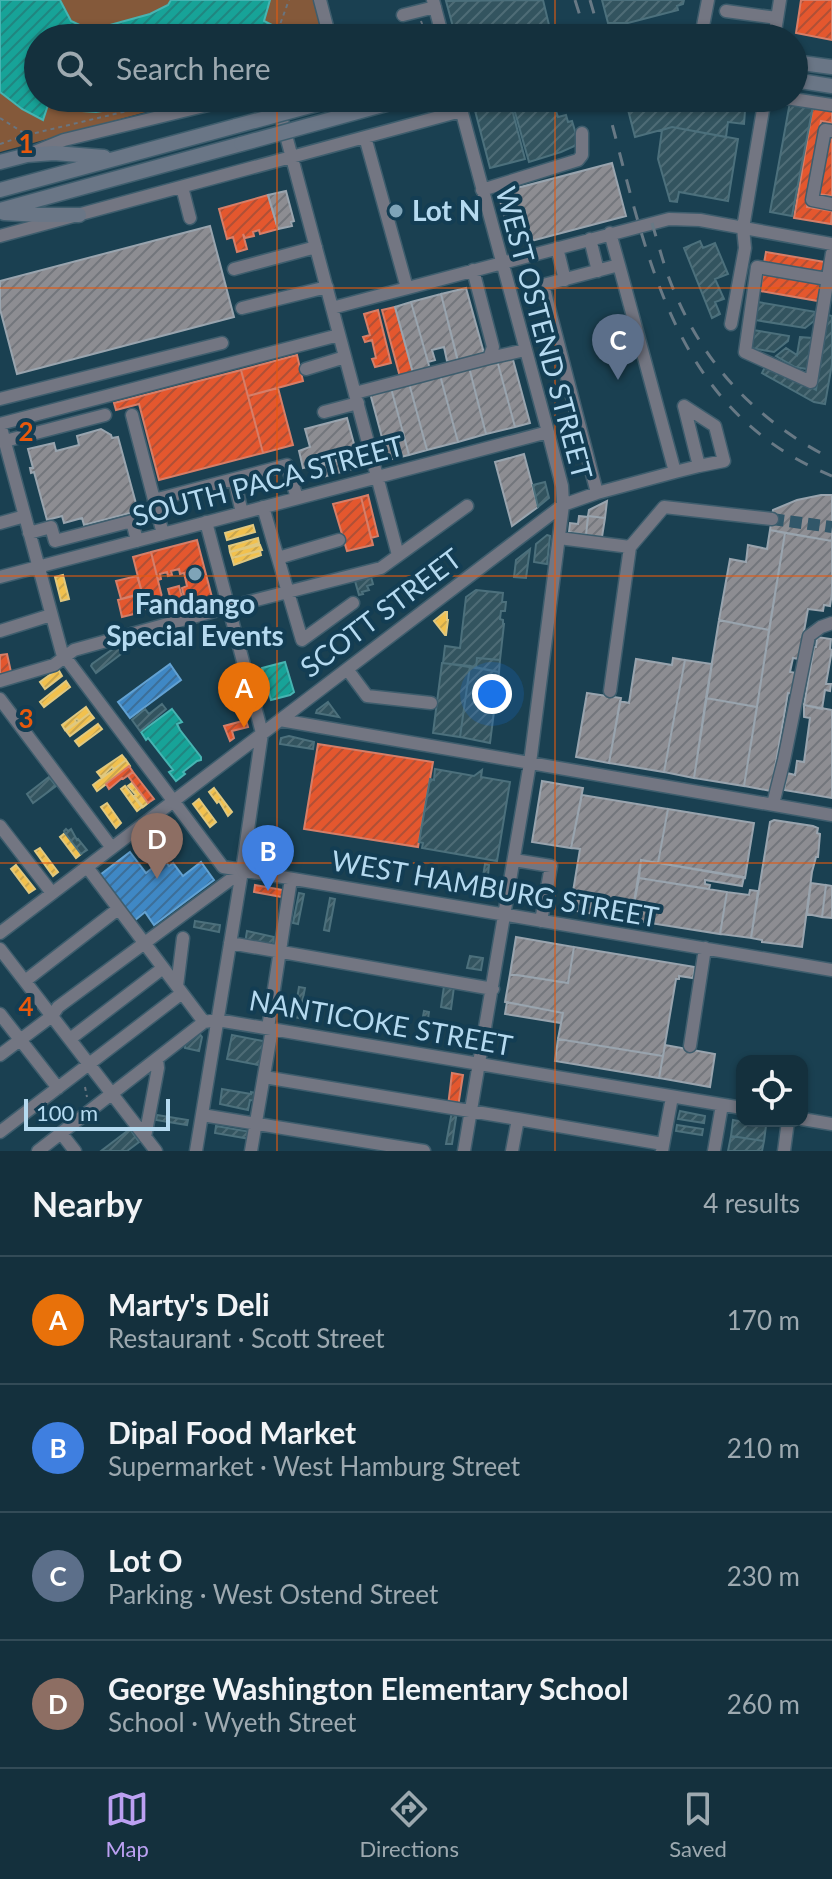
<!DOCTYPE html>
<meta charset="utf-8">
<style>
body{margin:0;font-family:Lato,sans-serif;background:#1d3844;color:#f1f3f6}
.controls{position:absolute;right:24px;bottom:24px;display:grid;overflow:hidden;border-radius:16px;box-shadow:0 2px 6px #0004}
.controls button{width:72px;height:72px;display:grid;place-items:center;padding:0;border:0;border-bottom:2px solid #334b57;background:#14303d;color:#f1f3f6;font:40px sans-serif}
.scale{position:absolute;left:24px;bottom:20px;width:146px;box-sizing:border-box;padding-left:8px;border:4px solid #b5daf0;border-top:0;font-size:22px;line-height:28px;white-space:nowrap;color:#b5daf0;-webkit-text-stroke:6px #133d53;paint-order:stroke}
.you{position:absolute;left:492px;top:694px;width:28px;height:28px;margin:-20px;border:6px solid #fff;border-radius:50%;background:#1a73e8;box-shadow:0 0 0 12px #1a73e833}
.badge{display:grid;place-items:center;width:52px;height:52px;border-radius:50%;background:#bca0f2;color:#fff;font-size:26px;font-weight:700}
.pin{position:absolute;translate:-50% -66px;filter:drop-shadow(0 2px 4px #0008)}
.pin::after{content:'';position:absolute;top:42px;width:28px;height:24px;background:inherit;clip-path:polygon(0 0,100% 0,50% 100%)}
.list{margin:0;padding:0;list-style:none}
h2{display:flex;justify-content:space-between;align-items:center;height:104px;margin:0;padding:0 32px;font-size:34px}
h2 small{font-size:26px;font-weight:400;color:#9da9b0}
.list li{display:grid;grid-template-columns:52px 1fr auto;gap:24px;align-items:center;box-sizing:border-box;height:128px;padding:0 32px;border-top:2px solid #334b57}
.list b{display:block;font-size:30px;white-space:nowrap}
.list p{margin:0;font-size:26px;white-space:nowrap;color:#9da9b0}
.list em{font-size:26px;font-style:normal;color:#9da9b0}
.icon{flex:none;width:44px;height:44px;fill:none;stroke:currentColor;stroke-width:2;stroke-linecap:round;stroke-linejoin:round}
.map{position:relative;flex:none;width:832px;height:1151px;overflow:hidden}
.search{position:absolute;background:#14303d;box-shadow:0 2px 6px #0004;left:24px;right:24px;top:24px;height:88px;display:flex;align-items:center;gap:20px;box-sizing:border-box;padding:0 28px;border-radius:44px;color:#9da9b0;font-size:30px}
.sheet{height:616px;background:#14303d}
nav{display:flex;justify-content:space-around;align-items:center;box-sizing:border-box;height:112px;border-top:2px solid #334b57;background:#14303d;font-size:22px;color:#9da9b0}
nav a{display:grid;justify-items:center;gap:4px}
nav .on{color:#bca0f2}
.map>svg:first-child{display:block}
.pitch{fill:#84593a}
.homes{fill:url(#homes-hatch);stroke:#e0c87f;stroke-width:2}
.shops{fill:url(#shops-hatch);stroke:#d67e68;stroke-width:2}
.schools{fill:url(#schools-hatch);stroke:#62a1d2;stroke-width:2}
.public{fill:url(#public-hatch);stroke:#46b4b2;stroke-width:2}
.industry{fill:url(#industry-hatch);stroke:#99a4ae;stroke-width:2}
.building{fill:url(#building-hatch);stroke:#4c707c;stroke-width:2}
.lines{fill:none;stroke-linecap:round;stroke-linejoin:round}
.minor-tunnel{stroke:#315769;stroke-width:12;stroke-dasharray:12 6;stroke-linecap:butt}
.minor-casing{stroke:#3e5d6d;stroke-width:15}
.major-casing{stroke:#3e5d6d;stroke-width:17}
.path{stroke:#697580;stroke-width:2;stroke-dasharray:4 4;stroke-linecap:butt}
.minor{stroke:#737682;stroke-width:12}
.major{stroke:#6a7686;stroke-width:14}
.rail{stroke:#687985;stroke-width:3;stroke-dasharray:14 14;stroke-linecap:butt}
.major-bridge-casing{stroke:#3e5d6d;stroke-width:17;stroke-linecap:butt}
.major-bridge{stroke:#6a7686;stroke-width:14}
.grid{fill:none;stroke:#e8590c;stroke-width:2;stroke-opacity:0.55}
.poi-dot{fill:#7fa4b8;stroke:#133d53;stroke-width:3}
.labels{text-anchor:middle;stroke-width:8;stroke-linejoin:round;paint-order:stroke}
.poi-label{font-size:28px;font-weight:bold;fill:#b5daf0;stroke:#133d53;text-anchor:start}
.street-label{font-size:28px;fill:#b5daf0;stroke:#133d53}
.grid-label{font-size:26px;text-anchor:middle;font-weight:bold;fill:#e8590c;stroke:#133d53;stroke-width:8;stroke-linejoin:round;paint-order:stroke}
</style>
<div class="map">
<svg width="832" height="1151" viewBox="0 0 832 1151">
<defs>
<pattern id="homes-hatch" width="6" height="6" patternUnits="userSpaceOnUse" patternTransform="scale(2)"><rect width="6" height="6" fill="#f2c14e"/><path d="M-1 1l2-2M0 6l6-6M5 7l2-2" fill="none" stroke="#cca74d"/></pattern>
<pattern id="shops-hatch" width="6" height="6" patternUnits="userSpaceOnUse" patternTransform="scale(2)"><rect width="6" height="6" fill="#e4572e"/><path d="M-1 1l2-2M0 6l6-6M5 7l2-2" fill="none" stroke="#b05036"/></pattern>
<pattern id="schools-hatch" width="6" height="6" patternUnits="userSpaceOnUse" patternTransform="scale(2)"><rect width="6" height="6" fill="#3f88c5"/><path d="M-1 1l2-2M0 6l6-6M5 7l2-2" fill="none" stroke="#3c6f99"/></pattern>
<pattern id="public-hatch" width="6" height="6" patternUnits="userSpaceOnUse" patternTransform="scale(2)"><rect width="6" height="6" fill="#17a398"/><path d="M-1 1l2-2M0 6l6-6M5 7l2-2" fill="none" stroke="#208680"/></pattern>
<pattern id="industry-hatch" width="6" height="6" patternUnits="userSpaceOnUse" patternTransform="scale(2)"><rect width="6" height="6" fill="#8d8d92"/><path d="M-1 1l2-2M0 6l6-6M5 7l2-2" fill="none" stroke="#73767c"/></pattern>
<pattern id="building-hatch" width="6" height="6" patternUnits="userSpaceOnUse" patternTransform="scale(2)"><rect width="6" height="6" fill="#33545f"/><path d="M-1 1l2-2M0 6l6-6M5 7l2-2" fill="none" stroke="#4e6c76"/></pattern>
</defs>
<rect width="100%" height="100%" fill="#1a4051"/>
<path class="pitch" d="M0 0H313L323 38H38V98H197L0 152Z"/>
<path class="homes" d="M253 525 255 532 227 540 225 533Z
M258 538 259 543 230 552 229 546Z
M260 545 262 550 232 558 230 552Z
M260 551 261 555 234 565 232 558Z
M63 575 69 599 61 601 55 577Z
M445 612H447V620H448L446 635H445L434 621Z
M58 669 62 676 45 689 40 682Z
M66 681 70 687 44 707 40 702Z
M86 707 90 713 79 721 77 719 75 720 76 722 65 730 62 725Z
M90 713 94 718 70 736 66 731Z
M98 724 102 729 79 746 75 741Z
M122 755 126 760 114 769 112 767 101 777 97 772Z
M126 760 130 766 97 791 93 785Z
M132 783 148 803 143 807 134 796 136 795 128 786Z
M125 786 142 807 137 811 121 789Z
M214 788 232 812 228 816 219 801 217 803 209 792Z
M199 799 216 822 210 827 193 804Z
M107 803 121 823 116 828 101 807Z
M65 833 81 854 76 858 60 837Z
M40 848 58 872 53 876 35 851Z
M16 865 35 889 29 893 11 869Z"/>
<path class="shops" d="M801 0H832V40L796 33Z
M813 106 832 110V123L821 121 807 207 832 211 831 224 794 218Z
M828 137H832V196L818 194Z
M268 195 278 229 260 234 259 230 253 232 254 236 245 238 243 234 247 249 237 252 233 237 227 239 219 209Z
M766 252 825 262 823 273 764 263Z
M763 273 821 283 818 301 760 291Z
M395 307 413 373 400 377 382 310Z
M378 310 391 363 375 367 372 359 376 358 372 340 365 342 363 337 370 335 364 314Z
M297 355 303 381 248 396 241 370Z
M241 370 263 453 159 480 139 404 116 410 114 403Z
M278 388 293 445 263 453 248 396Z
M368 495 378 536 371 538 361 497Z
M361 497 373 545 347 551 333 504Z
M197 540 214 605 193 608 191 599 185 601 182 588 187 586 184 573 180 574 179 569 171 571 172 575 168 576 167 572 160 574 161 579 158 580 151 552Z
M151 552 163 601 165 603V607L157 609V606L146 609 133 557Z
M137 576 142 593 121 599 116 581Z
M179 586 184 605 177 609V607L173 608 168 589Z
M141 594 144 605 141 606 142 612 122 617 118 600Z
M7 654 11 672 0 675V655Z
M246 720 248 727 232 731 234 738 230 741 224 726Z
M318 744 433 762 418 847 304 829Z
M129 766 133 772 123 779 122 778 109 789 106 784Z
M133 772 154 799 148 803 128 776Z
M255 885 283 890 282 897 254 892Z
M452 1073 463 1075 458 1107 448 1106Z"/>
<path class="schools" d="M170 664 181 680 130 718 118 702Z
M130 852 146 873 164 859 169 866 173 863 183 876 201 862 214 880 154 925 145 912 134 921 100 875Z"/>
<path class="public" d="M0 0H60L71 21 86 28 110 25 150 14 168 5 171 0H270L264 21 274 26 268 38H38V98H159L140 105 96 112 68 110 48 105 43 120 22 109 0 92Z
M285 662 294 692 290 695 271 700 262 668Z
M172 709 182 722 177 724 180 730 201 757V760L197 761 183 772 185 774 176 781 169 772 173 770 148 738 146 740 141 732Z"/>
<path class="industry" d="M612 163 626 216 512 246 498 193Z
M286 191 294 221 291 222 292 226 278 229 268 195Z
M210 226 234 317 17 374 0 309V281Z
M466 288 484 353 458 362 441 294Z
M441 294 458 361 451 363 447 361 444 347 432 350 435 360 428 362 411 302Z
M411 302 430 369 413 373 395 307Z
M512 356 530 423 515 427 497 360Z
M497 360 515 427 486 434 469 367Z
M469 367 486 434 458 442 440 375Z
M440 375 458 442 427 450 409 383Z
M409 383 427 450 409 455 391 388Z
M391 388 409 455 388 460 370 393Z
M347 418 357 455 303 468 299 451 310 447 305 429Z
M101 429 111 435 112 438 118 437 138 511 84 525 82 518 64 523 62 516 47 520 34 472 31 473 30 468H33L28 449 54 443 56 451 79 445 77 436Z
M524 454 538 507 512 526 495 462Z
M357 455 360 467 319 478 316 467Z
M821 495H832V541L770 530 773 510 797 500Z
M607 501 605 518 588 516 589 510Z
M579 516 588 517 586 535 569 532 570 523 578 524Z
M588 516 605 518 602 537 586 535Z
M770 530 785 533 769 630 719 620 730 559 746 562 748 545 767 549Z
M785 533 832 541V593L830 606 824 605 823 611 808 609 799 659 793 658 790 672 797 673 793 694 788 693 771 791 744 786Z
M719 620 769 630 757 707 706 698Z
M817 637 831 639 830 649 832 650 826 684H831L830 691 825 690 822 709 804 705 814 647H816Z
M673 658 685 660 664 772 609 763 620 701 629 703 636 659 672 665Z
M685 660 712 664 694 778 664 772Z
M587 693 621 698 609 763 576 757Z
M706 698 757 707 744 786 694 778Z
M804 705 832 710V798L784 790 787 773 795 775 797 761 804 762 810 718 804 717Z
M542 781 583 788 571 848 532 842Z
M582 795 668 809 658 863 641 860 631 920 570 910 580 849 571 848Z
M668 809 754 823 745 878 658 863Z
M774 820 813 826 818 828 817 833 820 834 818 857H816L812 872 802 947 762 942V940L751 938 770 822Z
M641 860 744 877 742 886 705 880V884L710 885 709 889 639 878Z
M639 878 727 892 720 934 631 920Z
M811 883 826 885 822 917 807 914Z
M826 885 832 886V918L822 917Z
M750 890 758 891 751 938 720 934 727 892 749 895Z
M516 937 574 947 568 983 510 974Z
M574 947 695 967 693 978 679 976V979H676L663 1056 558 1039 563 1013 505 1002 510 974 568 983Z
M507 1002 563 1013 561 1023 505 1014Z
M558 1039 663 1056 659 1078 555 1061Z
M665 1045 715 1054 710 1087 659 1078Z"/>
<path class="building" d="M543 0 549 25 502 38H456L446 1Z
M602 0H684L683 4 677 6 678 10 628 23H608Z
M491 98H509L525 159 490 168 473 103Z
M511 98H589L590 101 556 111 558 117 566 115 568 122 572 121 579 144 561 152 529 162Z
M625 98H746L744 124 728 122 726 137 672 127 635 137Z
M790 102 813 106 792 216 770 212Z
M672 127 738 139 728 201 679 192 677 202 670 201 658 159 662 130Z
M700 241 703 248 715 243 728 274 715 279 724 299 715 302 720 314 712 318 684 248Z
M758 302 816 312 814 321 805 328 755 320Z
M828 315 832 316V364L825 404 814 402 762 373 767 363 816 390Z
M753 330 789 336 788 341 774 352 750 348Z
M800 337 812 338 807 369 795 367 776 356 786 348 797 355Z
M545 482 549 498 538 507 533 485Z
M547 535 550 536 547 564 534 562 536 544Z
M530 549 526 578 514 577 516 560Z
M371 577 373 584 367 586 369 590 362 592 363 594 359 595 355 581Z
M476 590 503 593 502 602H506L505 611H501L500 619 503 620V624H504L500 660 477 658 476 668 443 663 445 646 460 648 466 597Z
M120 644 125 651 96 673 91 666 92 664Z
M477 658 500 660 499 672 476 668Z
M442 663 470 666 460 737 433 733Z
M470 666 499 672 490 743 460 737Z
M328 702 339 717 316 713 317 710Z
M162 704 166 709 140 731 132 720 145 709 149 714Z
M289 736 314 742 313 749 280 744 281 738Z
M435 769 474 776 482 770 481 777 510 782 497 861 422 848 423 843 419 842 430 779 434 780Z
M49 777 56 786 33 803 27 794Z
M66 829 68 831 71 829 77 840 78 839 87 850 81 854 65 833 64 831Z
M261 850 292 855 291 862 260 858Z
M485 864 489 865 486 895H480Z
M299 893 304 894 298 924 293 923Z
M330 898 335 899 329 931 324 930Z
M195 921 220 925 219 932 194 927Z
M247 931 274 937 273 946 245 943Z
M470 956 483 958 481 970 467 968Z
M444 986 454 987 451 1009 441 1007Z
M299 987 305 988 299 1018 294 1017Z
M424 1011 429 1012 425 1039 419 1038Z
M199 1033 202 1037 199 1051 185 1048V1045Z
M232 1035 268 1042 264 1066 227 1059Z
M222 1089 251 1094V1092L260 1094 259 1101 250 1100 248 1110 220 1104Z
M452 1111H457L452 1144H446Z
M680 1111 705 1116 704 1123 678 1119Z
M157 1115 188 1120 187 1125 156 1120Z
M733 1120 766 1126 764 1141 731 1136Z
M677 1125 703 1129 702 1135 676 1131Z
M216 1126 251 1132 250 1139 215 1133Z
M130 1129 139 1142 127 1151H101Z
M731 1136 764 1141 762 1151H728Z"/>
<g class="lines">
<path class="minor-tunnel" d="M772 519 832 527"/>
<g class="minor-casing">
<path id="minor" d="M320 0 330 38
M433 0 443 38
M726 11 777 18
M403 15 435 7
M703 26 708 0
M641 38V32L712 38
M774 38 780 0
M276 98 398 555
M458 98 548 432 562 486 563 505 530 763 464 1151
M786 98 832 105
M832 131 825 130 812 200 832 204
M365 137 407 288
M32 153 64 140 237 98
M182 187 190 218
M482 190 578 160 582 155V133
M610 233 619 265
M0 236 461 111
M590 239 598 271
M557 248 565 280
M234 269 316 247
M473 270 493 347 489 358 525 350
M827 279 757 267 745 352 811 382 832 253
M242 308 327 287
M332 308 669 219 700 220 832 244
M731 324 745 248 743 228 765 98
M306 369 345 357
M355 393 489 358
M0 399 222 343
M324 412 358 403
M132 415 163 534
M0 424 62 653 223 867 832 970
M0 424 339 335
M5 441 105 415
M675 472 699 466 684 406 715 426 724 461 699 466
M234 479 242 513
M154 500 287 465 297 498
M263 507 302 640 353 603
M0 523 25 516
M29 533 51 527 55 541 132 521 137 541
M559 538 630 547 610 691
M630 547 664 507 772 519
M278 558 339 540
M0 577 548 432
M0 631 51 615
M347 669 367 696 431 703
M0 681 54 665 74 650 229 607 381 568 467 506
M0 699 112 848
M280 720 832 815
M773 804 784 760 809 636 821 627 832 623
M0 826 52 893
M514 860 551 866 541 921
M87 867 204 1022
M0 933 563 505 597 493 675 472 619 265 543 285 597 493
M230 943 493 989
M0 949 156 1151
M25 981 118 909
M177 986 183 938
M0 1014 58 1088
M268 1028 291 879
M70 1039 163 968
M690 1046 705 948
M0 1055 52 1016 58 1007 242 871
M264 1077 518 1119 512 1151
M202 1115 424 1151
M518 1119 663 1144
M802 1119 832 1124
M0 1132 182 993
M61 1133 75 1151
M145 1137 158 1068 157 1059
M38 1151 204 1022 217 1020 742 1108
M196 1151 242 871 262 733 206 522
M251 1151 272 1029
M662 1151 672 1097
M714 1151 722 1105
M784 1151 788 1121"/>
</g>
<g class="major-casing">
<path id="major" d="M794 62 832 67
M794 80 832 86
M0 162 27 155 54 153 104 157
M0 190 236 126
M0 210 241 144
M4 213 40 215H79"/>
</g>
<path class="path" d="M421 21 426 35
M275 38 289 0
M0 118 27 135 144 107 172 98
M0 144 26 135
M85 1087 87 1097"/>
<use href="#minor" class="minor"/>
<use href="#major" class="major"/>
<path class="rail" d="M575 0 587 38
M590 0 601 38
M605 98C647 249 668 409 832 476
M652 223C659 246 665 271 675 293 707 369 759 422 832 459"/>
<g class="major-bridge-casing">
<path id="major-bridge" d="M236 126 340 98
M241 144 408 98"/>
</g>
<use href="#major-bridge" class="major-bridge"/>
</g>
<path class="grid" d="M277 0V38M555 0V38M277 98V1151M555 98V1151M0 288H832M0 576H832M0 863H832"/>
<g class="poi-dot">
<circle cx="396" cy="211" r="8"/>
<circle cx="195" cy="574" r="8"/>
</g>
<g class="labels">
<g class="poi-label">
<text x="412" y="221">Lot N</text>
<text x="195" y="614" text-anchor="middle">Fandango<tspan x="195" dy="32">Special Events</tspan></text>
</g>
<g class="street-label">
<text transform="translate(544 333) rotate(75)" y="10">WEST OSTEND STREET</text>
<text transform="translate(268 481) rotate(-15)" y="10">SOUTH PACA STREET</text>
<text transform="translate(381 613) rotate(-37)" y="10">SCOTT STREET</text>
<text transform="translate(495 889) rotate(10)" y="10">WEST HAMBURG STREET</text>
<text transform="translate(381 1023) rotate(10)" y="10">NANTICOKE STREET</text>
</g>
</g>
<g class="grid-label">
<text x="26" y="153">1</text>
<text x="26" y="441">2</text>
<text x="26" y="728">3</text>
<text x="26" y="1016">4</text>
</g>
</svg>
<div class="controls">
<button><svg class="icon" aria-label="locate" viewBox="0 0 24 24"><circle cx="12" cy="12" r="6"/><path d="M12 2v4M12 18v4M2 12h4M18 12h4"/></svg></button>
</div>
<div class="scale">100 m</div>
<div class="you"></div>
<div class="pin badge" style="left:244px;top:728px;background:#e8710a">A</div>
<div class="pin badge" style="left:268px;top:891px;background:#3f7fe0">B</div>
<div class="pin badge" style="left:618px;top:380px;background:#5c6f8a">C</div>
<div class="pin badge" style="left:157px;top:879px;background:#8d6e63">D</div>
<div class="search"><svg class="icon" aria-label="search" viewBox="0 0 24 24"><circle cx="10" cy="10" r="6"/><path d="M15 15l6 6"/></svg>Search here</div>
</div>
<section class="sheet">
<h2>Nearby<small>4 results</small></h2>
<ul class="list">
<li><span class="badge" style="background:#e8710a">A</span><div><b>Marty's Deli</b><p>Restaurant · Scott Street</p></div><em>170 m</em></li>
<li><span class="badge" style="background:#3f7fe0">B</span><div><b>Dipal Food Market</b><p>Supermarket · West Hamburg Street</p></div><em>210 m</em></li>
<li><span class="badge" style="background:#5c6f8a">C</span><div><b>Lot O</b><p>Parking · West Ostend Street</p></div><em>230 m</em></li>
<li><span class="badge" style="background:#8d6e63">D</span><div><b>George Washington Elementary School</b><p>School · Wyeth Street</p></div><em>260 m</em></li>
</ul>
</section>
<nav>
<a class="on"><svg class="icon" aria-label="map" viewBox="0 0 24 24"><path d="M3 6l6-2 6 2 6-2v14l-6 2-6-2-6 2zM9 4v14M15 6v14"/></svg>Map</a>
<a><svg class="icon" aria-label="directions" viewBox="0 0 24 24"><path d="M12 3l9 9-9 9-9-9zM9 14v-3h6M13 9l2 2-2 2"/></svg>Directions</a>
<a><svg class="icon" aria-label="saved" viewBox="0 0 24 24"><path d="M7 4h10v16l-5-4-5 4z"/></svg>Saved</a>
</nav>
